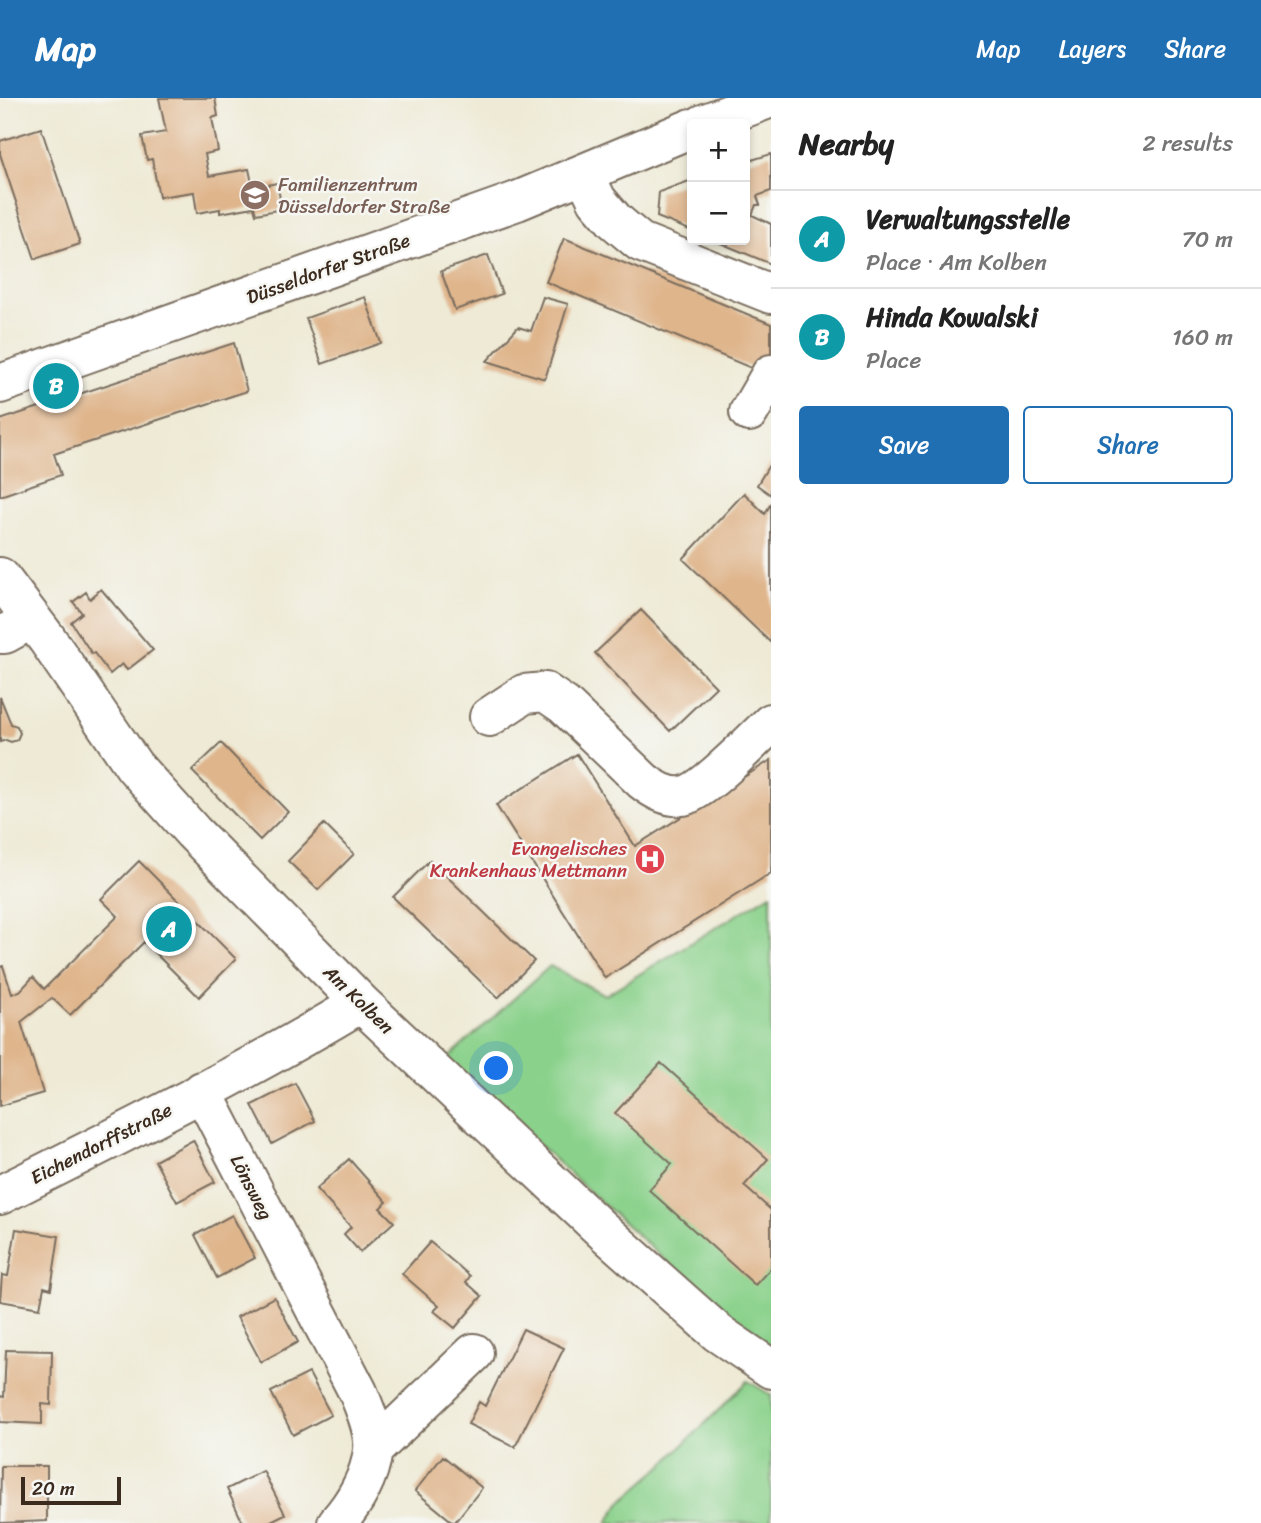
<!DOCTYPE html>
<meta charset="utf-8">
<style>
body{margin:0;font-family:Sriracha,sans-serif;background:#f2f2f2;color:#222}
.controls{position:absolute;right:21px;top:21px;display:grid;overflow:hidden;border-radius:7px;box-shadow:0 4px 10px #0003}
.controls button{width:63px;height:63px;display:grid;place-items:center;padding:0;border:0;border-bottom:2px solid #e0e0e0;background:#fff;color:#222;font:35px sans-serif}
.scale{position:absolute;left:21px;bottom:18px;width:100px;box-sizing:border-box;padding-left:7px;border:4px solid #3b2a1e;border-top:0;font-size:19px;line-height:24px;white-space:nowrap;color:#3b2a1e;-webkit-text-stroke:5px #f6f6f2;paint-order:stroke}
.you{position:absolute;left:497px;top:971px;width:24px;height:24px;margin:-18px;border:5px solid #fff;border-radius:50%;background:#1a73e8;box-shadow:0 0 0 10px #1a73e833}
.badge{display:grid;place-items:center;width:46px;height:46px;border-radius:50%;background:#1f6fb2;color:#fff;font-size:23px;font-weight:700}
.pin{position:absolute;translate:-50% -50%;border:4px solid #fff;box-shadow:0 2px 7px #0006}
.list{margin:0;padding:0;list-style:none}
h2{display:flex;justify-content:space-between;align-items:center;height:91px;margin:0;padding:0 28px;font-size:30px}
h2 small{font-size:23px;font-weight:400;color:#767676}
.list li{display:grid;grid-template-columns:46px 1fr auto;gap:21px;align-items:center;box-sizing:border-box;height:98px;padding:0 28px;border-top:2px solid #e0e0e0}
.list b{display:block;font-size:26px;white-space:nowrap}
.list p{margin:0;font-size:23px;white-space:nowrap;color:#767676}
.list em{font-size:23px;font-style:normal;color:#767676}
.actions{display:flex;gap:14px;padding:21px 28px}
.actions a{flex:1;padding:16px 0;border:2px solid #1f6fb2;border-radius:7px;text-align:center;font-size:24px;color:#1f6fb2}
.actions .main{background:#1f6fb2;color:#fff}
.map{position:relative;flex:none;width:771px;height:1425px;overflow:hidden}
header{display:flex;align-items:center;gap:42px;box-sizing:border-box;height:98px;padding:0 35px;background:#1f6fb2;color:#fff}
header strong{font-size:33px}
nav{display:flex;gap:38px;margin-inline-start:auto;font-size:24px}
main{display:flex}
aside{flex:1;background:#fff}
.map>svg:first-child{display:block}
.green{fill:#8ad18b;stroke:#627e54;stroke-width:2}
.building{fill:#dfb58c}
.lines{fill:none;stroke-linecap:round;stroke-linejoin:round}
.minor-casing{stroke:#7a6d5e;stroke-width:42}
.minor{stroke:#fff;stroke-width:38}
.labels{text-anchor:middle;stroke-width:5;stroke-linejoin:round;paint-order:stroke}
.education-label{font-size:19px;fill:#785e54;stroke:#f6f6f2;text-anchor:start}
.street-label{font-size:19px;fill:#3b2a1e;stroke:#f6f6f2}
.health-label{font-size:19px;fill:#be3a42;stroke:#f6f6f2;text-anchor:end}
</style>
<header>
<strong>Map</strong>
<nav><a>Map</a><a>Layers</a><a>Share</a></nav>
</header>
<main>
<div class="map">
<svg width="771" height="1425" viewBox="0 0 771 1425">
<rect width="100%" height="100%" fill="#f6f6f2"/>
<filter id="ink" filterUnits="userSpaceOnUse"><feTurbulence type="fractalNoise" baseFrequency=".0143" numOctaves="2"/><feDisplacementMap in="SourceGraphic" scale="14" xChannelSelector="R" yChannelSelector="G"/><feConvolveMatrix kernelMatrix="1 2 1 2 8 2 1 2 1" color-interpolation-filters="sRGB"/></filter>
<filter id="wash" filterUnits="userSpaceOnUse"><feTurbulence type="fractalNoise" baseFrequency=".00686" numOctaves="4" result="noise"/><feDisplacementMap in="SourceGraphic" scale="28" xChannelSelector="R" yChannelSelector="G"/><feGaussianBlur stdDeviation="1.57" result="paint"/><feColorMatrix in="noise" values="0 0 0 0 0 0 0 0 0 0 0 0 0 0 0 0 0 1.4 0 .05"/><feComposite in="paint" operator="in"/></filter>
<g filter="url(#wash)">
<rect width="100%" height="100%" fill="#eeead5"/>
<path class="green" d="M771 796V1253L754 1244 446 962 550 868 605 897Z
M748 1283 771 1297V1425H607L621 1404 661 1369Z"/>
<g id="blocks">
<path class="building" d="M159 0H215L218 18 212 20 218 53 205 56 209 78 249 71 253 90 277 85 282 111 256 116 254 109 220 115V111L197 115 194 94 159 99 152 61 147 62 142 38 166 34Z
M41 30 80 146 35 161 0 56V43Z
M771 56V93L757 98 760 107H756L752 117 771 126V166L713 142H745V64Z
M692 82V133L657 119 659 94Z
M564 140 771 226V256L763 275 546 184Z
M488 157 502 196 455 212 441 173Z
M365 199 381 245 322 266 306 220Z
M543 199 568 206 545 281 487 263 518 229 531 233Z
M234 245 247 293 54 356 61 377 0 398V322Z
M771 364V397L757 387Z
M744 395 765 416 771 405V545L683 461Z
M101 491 153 552 127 572 122 566 110 576 94 555 92 556 71 524 82 515 73 504 86 494 90 501Z
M641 512 716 589 670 633 595 555Z
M0 599 11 626 17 628 20 635 17 642 11 644 6 642 0 644Z
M221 645 288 714 260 742 192 673Z
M577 656 635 748 771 662V775L605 880 496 707Z
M324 726 354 756 318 792 288 763Z
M430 762 534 863 498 900 393 799Z
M139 763 236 861 199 899 144 844 70 917 52 900 21 924 43 995 0 1008V869L3 868 12 896 20 893 33 879 44 891 118 818 101 801Z
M661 965 768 1061 744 1088 771 1112V1170L755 1187 649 1092 672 1066 615 1015Z
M295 985 315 1023 272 1046 252 1007Z
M193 1042 215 1084 177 1104 155 1063Z
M349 1061 387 1104 380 1110 394 1124 360 1154 344 1136 351 1129 316 1091Z
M232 1117 255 1160 217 1180 195 1137Z
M16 1131 59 1138 51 1191 44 1189 40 1210 0 1203 2 1177 8 1178Z
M430 1144 470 1178 466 1184 482 1198 455 1230 434 1213 439 1208 402 1176Z
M274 1199 298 1244 261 1264 237 1219Z
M523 1231 564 1250 515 1349 468 1326 479 1304 485 1308Z
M6 1252 52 1253 51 1307 42 1306V1326L0 1324V1298L4 1299Z
M309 1275 331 1317 293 1337 271 1294Z
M443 1358 482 1390 454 1425 415 1393Z
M1 1368H47V1423L0 1425Z
M263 1373 285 1416 267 1425H243L227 1391Z"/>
</g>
</g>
<g filter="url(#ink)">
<use href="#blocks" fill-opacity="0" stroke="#7a6d5e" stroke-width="2"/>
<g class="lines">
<g class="minor-casing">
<path id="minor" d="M703 26 771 0
M584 75 597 102 615 123 640 144 771 196
M0 286 517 103 692 30
M749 314 771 276
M0 479 47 541 134 668 193 734 361 905 601 1131 718 1235 771 1271
M0 536H5L32 521
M489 619 524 596 545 594 564 607 643 683C653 691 668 700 683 698 705 693 753 642 771 625
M202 993 358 1294C365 1311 375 1334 373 1352 370 1379 354 1406 337 1425
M0 1097C122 1036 245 975 361 905
M374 1351 474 1255"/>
</g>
<use href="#minor" class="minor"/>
</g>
</g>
<defs>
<g id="school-disc" transform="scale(1.575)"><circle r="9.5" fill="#8d6e63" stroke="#f6f6f2"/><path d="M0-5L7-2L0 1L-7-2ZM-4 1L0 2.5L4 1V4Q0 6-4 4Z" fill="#fff"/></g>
<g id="hospital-disc" transform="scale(1.575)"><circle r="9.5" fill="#e0444e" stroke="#f6f6f2"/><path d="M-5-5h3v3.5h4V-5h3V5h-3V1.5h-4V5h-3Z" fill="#fff"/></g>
</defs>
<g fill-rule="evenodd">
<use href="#school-disc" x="255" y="97"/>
<use href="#hospital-disc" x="650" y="761"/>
</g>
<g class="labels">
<g class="education-label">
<text x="278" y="93">Familienzentrum<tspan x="278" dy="22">Düsseldorfer Straße</tspan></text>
</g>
<g class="street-label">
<text transform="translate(328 170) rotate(-20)" y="7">Düsseldorfer Straße</text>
<text transform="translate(359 901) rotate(44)" y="7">Am Kolben</text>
<text transform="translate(101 1045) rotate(-27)" y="7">Eichendorffstraße</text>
<text transform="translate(252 1089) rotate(63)" y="7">Lönsweg</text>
</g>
<g class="health-label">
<text x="627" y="757">Evangelisches<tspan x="627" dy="22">Krankenhaus Mettmann</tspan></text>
</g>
</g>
</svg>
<div class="controls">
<button>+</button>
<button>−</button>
</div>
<div class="scale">20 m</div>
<div class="you"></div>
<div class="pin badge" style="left:169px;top:831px;background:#0f9aa8">A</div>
<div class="pin badge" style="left:56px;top:288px;background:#0f9aa8">B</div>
</div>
<aside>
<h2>Nearby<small>2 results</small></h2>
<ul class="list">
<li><span class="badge" style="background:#0f9aa8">A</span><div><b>Verwaltungsstelle</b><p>Place · Am Kolben</p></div><em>70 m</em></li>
<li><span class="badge" style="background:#0f9aa8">B</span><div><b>Hinda Kowalski</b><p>Place</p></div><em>160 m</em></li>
</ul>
<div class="actions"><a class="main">Save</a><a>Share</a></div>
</aside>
</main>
